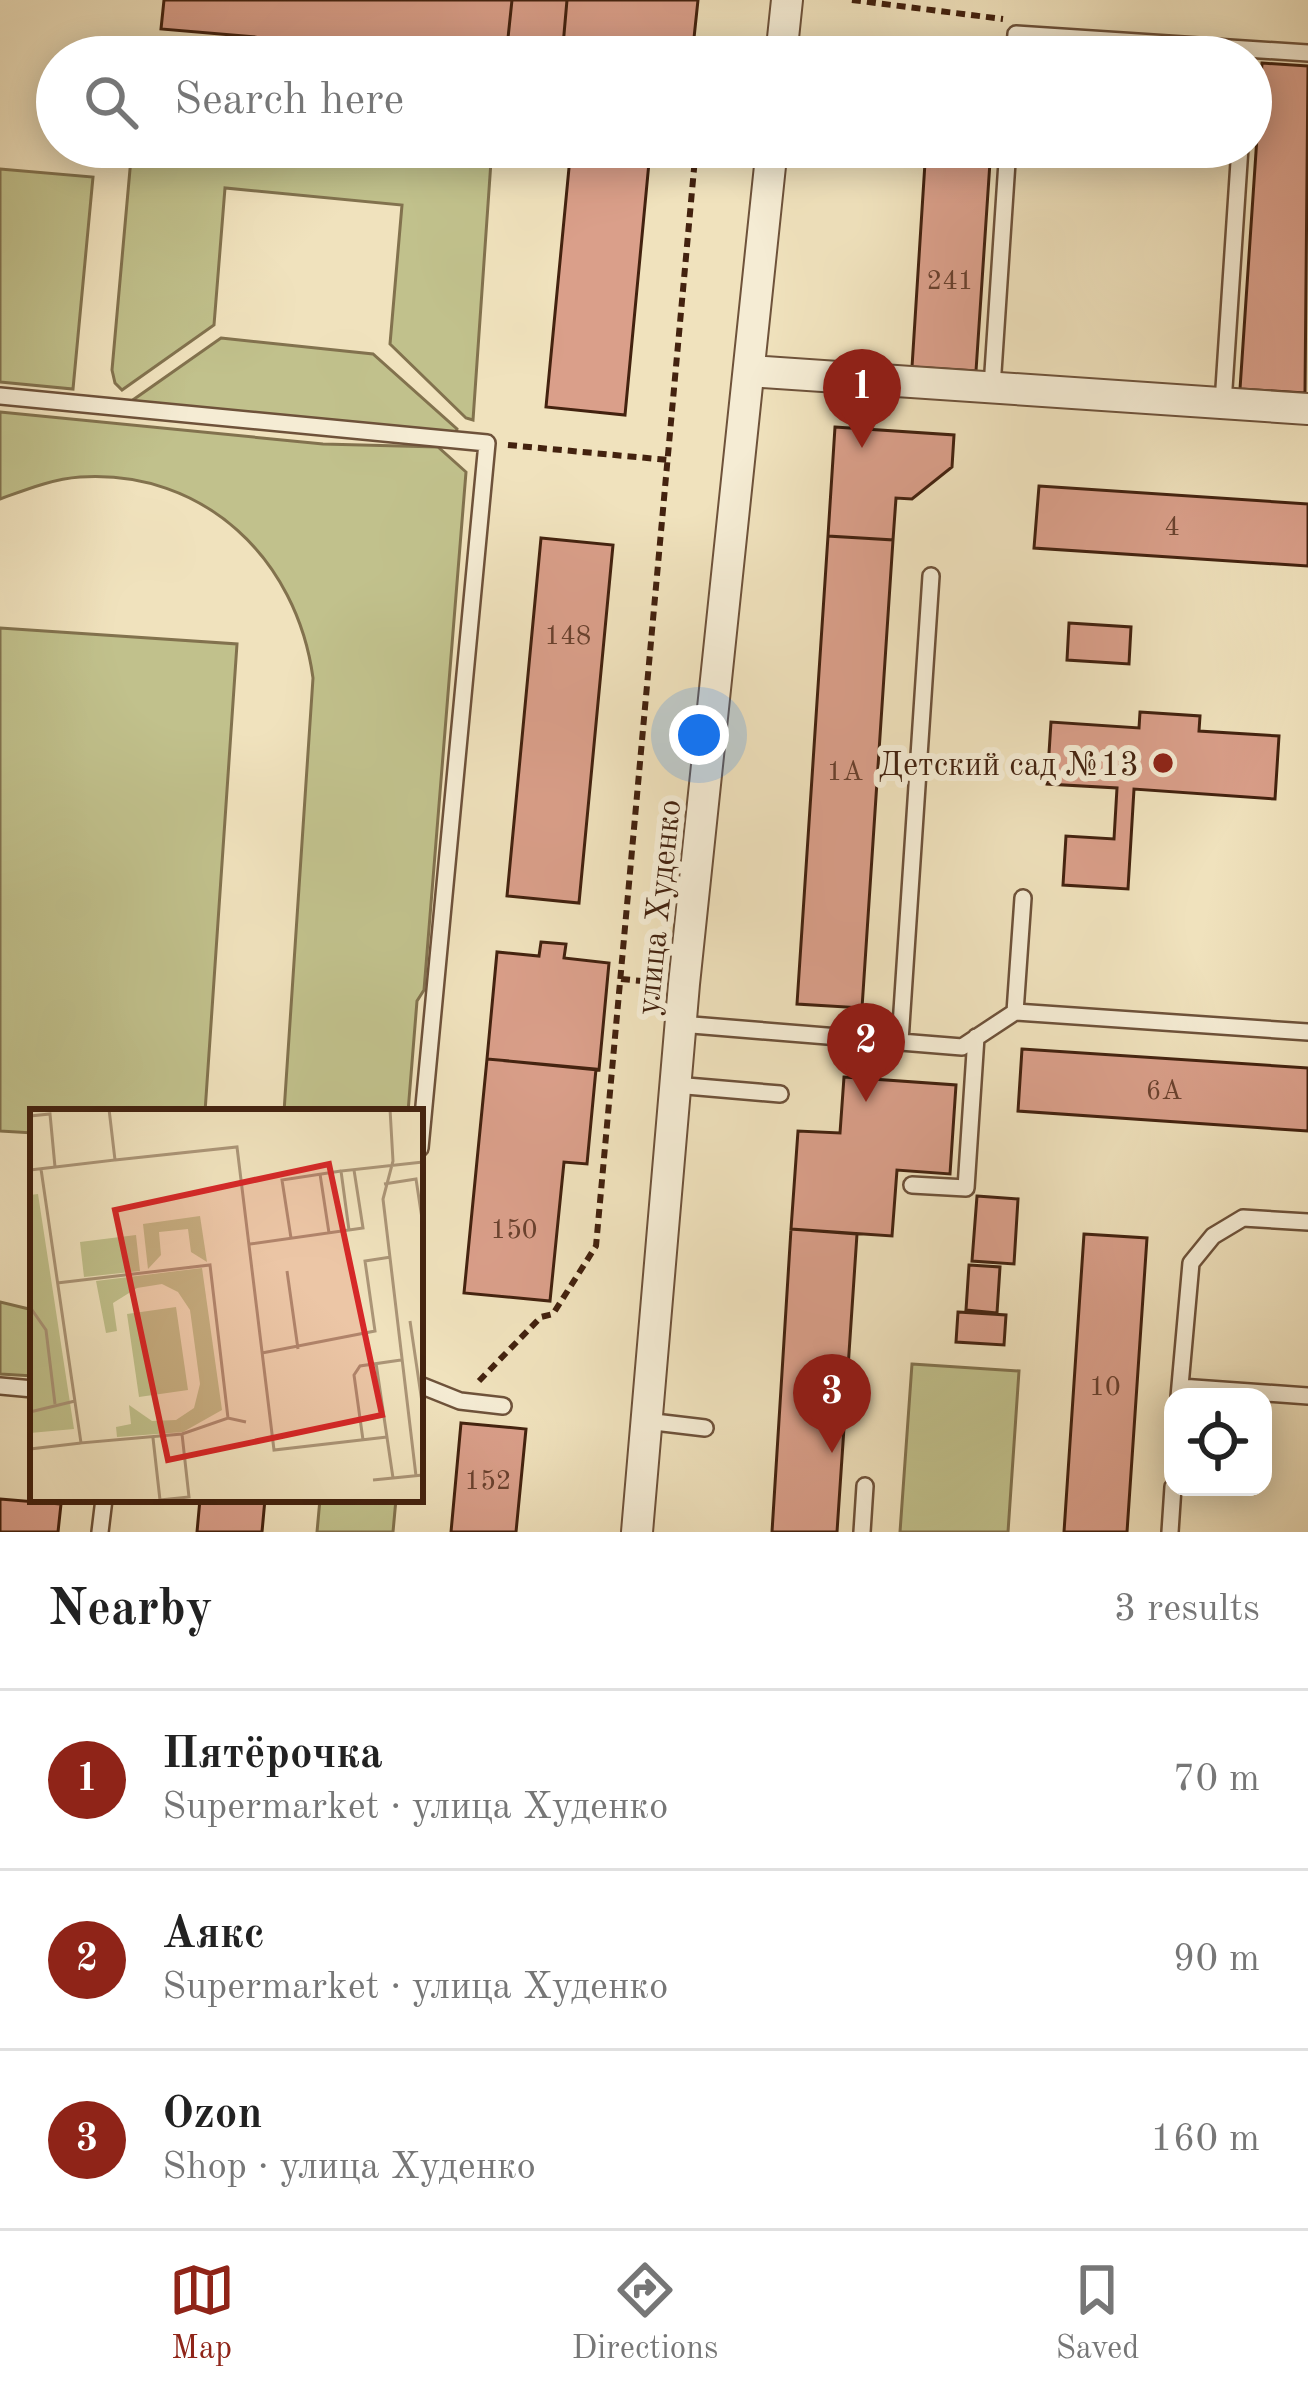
<!DOCTYPE html>
<meta charset="utf-8">
<style>
body{margin:0;font-family:"Old Standard TT",serif;background:#f6f6f6;color:#222}
.controls{position:absolute;right:36px;bottom:36px;display:grid;overflow:hidden;border-radius:24px;box-shadow:0 6px 30px #0003}
.controls button{width:108px;height:108px;display:grid;place-items:center;padding:0;border:0;border-bottom:3px solid #e0e0e0;background:#fff;color:#222;font:60px sans-serif}
.you{position:absolute;left:699px;top:735px;width:42px;height:42px;margin:-30px;border:9px solid #fff;border-radius:50%;background:#1a73e8;box-shadow:0 0 0 18px #1a73e833}
.badge{display:grid;place-items:center;width:78px;height:78px;border-radius:50%;background:#8f2418;color:#fff;font-size:39px;font-weight:700}
.pin{position:absolute;translate:-50% -99px;filter:drop-shadow(0 3px 6px #0008)}
.pin::after{content:'';position:absolute;top:63px;width:42px;height:36px;background:inherit;clip-path:polygon(0 0,100% 0,50% 100%)}
.list{margin:0;padding:0;list-style:none}
h2{display:flex;justify-content:space-between;align-items:center;height:156px;margin:0;padding:0 48px;font-size:51px}
h2 small{font-size:39px;font-weight:400;color:#767676}
.list li{display:grid;grid-template-columns:78px 1fr auto;gap:36px;align-items:center;box-sizing:border-box;height:180px;padding:0 48px;border-top:3px solid #e0e0e0}
.list b{display:block;font-size:45px;white-space:nowrap}
.list p{margin:0;font-size:39px;white-space:nowrap;color:#767676}
.list em{font-size:39px;font-style:normal;color:#767676}
.icon{flex:none;width:66px;height:66px;fill:none;stroke:currentColor;stroke-width:2;stroke-linecap:round;stroke-linejoin:round}
.map{position:relative;flex:none;width:1308px;height:1532px;overflow:hidden}
.search{position:absolute;background:#fff;box-shadow:0 6px 30px #0003;left:36px;right:36px;top:36px;height:132px;display:flex;align-items:center;gap:30px;box-sizing:border-box;padding:0 42px;border-radius:66px;color:#767676;font-size:45px}
.sheet{height:696px;background:#fff}
nav{display:flex;justify-content:space-around;align-items:center;box-sizing:border-box;height:168px;border-top:3px solid #e0e0e0;background:#fff;font-size:33px;color:#767676}
nav a{display:grid;justify-items:center;gap:6px}
nav .on{color:#8f2418}
.map>svg:first-child{display:block}
.green{fill:#c1c18c;stroke:#82724e;stroke-width:3}
.building{fill:#da9f8a;stroke:#43220f;stroke-width:3}
.lines{fill:none;stroke-linecap:round;stroke-linejoin:round}
.lane-casing{stroke:#6e523a;stroke-width:20}
.street-casing{stroke:#6e523a;stroke-width:34}
.path{stroke:#43220f;stroke-width:6;stroke-dasharray:9 6;stroke-linecap:butt}
.lane{stroke:#f5ecd4;stroke-width:15}
.street{stroke:#f5ecd4;stroke-width:30}
.poi-dot{fill:#8f2418;stroke:#f5ecd4;stroke-width:4.5}
.labels{text-anchor:middle;stroke-width:12;stroke-linejoin:round;paint-order:stroke}
.number-label{font-size:27px;fill:#69412e}
.poi-label{font-size:33px;fill:#43220f;stroke:#f5ecd4;text-anchor:end}
.street-label{font-size:33px;fill:#43220f;stroke:#f5ecd4}
.inset-road{fill:none;stroke:#ab9577;stroke-width:3}
.view{fill:#d62828;fill-opacity:0.15;stroke:#d62828;stroke-width:6}
.inset-edge{fill:none;stroke:#43220f;stroke-width:6}
</style>
<div class="map">
<svg width="1308" height="1532" viewBox="0 0 1308 1532">
<rect width="100%" height="100%" fill="#f0e2bd"/>
<filter id="stains"><feTurbulence type="fractalNoise" baseFrequency=".00167" numOctaves="4"/><feColorMatrix values="0 0 0 0 .2 0 0 0 0 .09 0 0 0 0 .02 0 0 0 .5 -.17"/></filter>
<radialGradient id="worn" r=".72"><stop offset=".6" stop-color="#630" stop-opacity="0"/><stop offset="1" stop-color="#630" stop-opacity=".3"/></radialGradient>
<path class="green" d="M132 147H492L473 420 466 418 390 344 402 205 225 188 214 325 122 390 115 383 112 370Z
M0 169 93 177 73 389 0 382Z
M221 338 373 354 457 429 455 435 130 402Z
M0 412 323 444 438 447 466 472 424 990 417 1001 408 1112H284L313 678C297 559 204 469 80 477 52 479 25 490 0 499Z
M0 628 237 644 205 1112H33V1133L0 1131Z
M0 1302 33 1310V1376L0 1374Z
M912 1364 1019 1371 1008 1532H900Z
M320 1499H396L393 1532H317Z"/>
<path class="building" d="M164 0H512L506 57 367 48 366 57H253L255 37 161 29Z
M512 0H567L562 57H506Z
M567 0H698L692 57H562Z
M933 41 998 45 997 57H932Z
M1262 63 1308 66 1305 393 1240 389Z
M571 147 650 152 625 415 546 407Z
M926 147H991L976 371 912 367Z
M1150 147H1188L1187 158 1149 155Z
M835 427 954 435 952 467 912 499 896 498 893 540 828 536Z
M1039 486 1308 504V566L1034 548Z
M828 536 893 540 862 1008 797 1004Z
M541 538 613 545 579 903 507 896Z
M1069 623 1131 627 1129 664 1067 660Z
M1140 712 1200 716 1199 731 1279 736 1275 799 1134 789 1128 889 1063 885 1066 836 1114 839 1117 788 1047 784 1051 722 1139 728Z
M541 942 566 944 564 958 609 963 599 1070 487 1059 497 952 539 956Z
M1022 1049 1308 1068V1131L1018 1111Z
M487 1059 596 1069 587 1164 564 1162 550 1301 464 1293Z
M844 1077 956 1085 950 1174 897 1170 892 1236 791 1229 798 1131 840 1133Z
M977 1196 1018 1199 1014 1264 972 1261Z
M791 1229 857 1234 837 1532H772Z
M1084 1234 1147 1238 1127 1532H1064Z
M969 1265 1000 1267 997 1313 966 1310Z
M958 1312 1006 1315 1004 1345 956 1342Z
M461 1423 526 1429 516 1532H451Z
M0 1499 61 1504 58 1532H0Z
M200 1499H265L262 1532H197Z"/>
<g class="lines">
<g class="lane-casing">
<path id="lane" d="M1014 57 1016 34 1308 53
M992 387 1008 147
M0 396 487 443 420 1148
M1223 403 1240 147
M1015 1012 1023 898
M680 1024 962 1047 1015 1012 1308 1032
M900 1041 931 576
M675 1085 780 1094
M912 1185 966 1188 976 1037
M420 1385 460 1401 503 1406
M0 1386 33 1389
M1180 1387 1308 1396
M1179 1397 1191 1263 1213 1236 1243 1218 1308 1222
M646 1421 705 1428
M100 1532 104 1499
M862 1532 865 1486
M1170 1532 1173 1487"/>
</g>
<g class="street-casing">
<path id="street" d="M781 57 787 0
M749 371 1308 409
M637 1532 684 984 772 147"/>
</g>
<path class="path" d="M852 0 1003 19
M508 445 668 460
M621 979 653 982
M479 1381 541 1317 553 1314 596 1246 696 147"/>
<use href="#lane" class="lane"/>
<use href="#street" class="street"/>
</g>
<circle class="poi-dot" cx="1163" cy="763" r="12"/>
<g class="labels">
<g class="number-label">
<text x="950" y="289">241</text>
<text x="1172" y="535">4</text>
<text x="568" y="644">148</text>
<text x="845" y="780">1А</text>
<text x="1164" y="1099">6А</text>
<text x="514" y="1238">150</text>
<text x="1105" y="1395">10</text>
<text x="488" y="1489">152</text>
</g>
<g class="poi-label">
<text x="1139" y="775">Детский сад №13</text>
</g>
<g class="street-label">
<text transform="translate(657 907) rotate(-84)" y="12">улица Худенко</text>
</g>
</g>
<g transform="translate(30 1109)">
<rect width="393" height="393" fill="#f0e2bd"/>
<path d="M8 85 44 320 0 324V86ZM170 107 177 153 161 143 158 120 129 123 131 146 118 160 113 115ZM106 126 110 162 54 168 50 133ZM172 159 192 301 153 323 87 328 86 318 101 315 99 296 122 312 146 311 164 299 170 275 160 201 148 183 132 175 107 179 83 194 87 222 76 224 66 172ZM146 198 158 281 109 288 97 205Z" fill="#c1c18c"/>
<path class="inset-road" d="M360 0 363 52 353 90 386 367M0 7 20 5 25 58M85 51 207 38 244 341 357 328M11 60 51 334 152 325 198 309 216 313M0 61 85 51 79 0M290 65 299 124M354 75 386 70 393 116M319 121 333 119 324 61M261 129 252 71 311 62M220 135 319 121 311 62 393 53M257 162 268 240M27 174 180 156 198 309M0 198 16 221 25 295M380 212 393 300M232 244 345 222 335 152 361 148M346 254 363 369M0 303 45 292M123 329 130 391 159 388 152 325M333 331 324 266 330 257 371 251M0 340 51 334M343 371 393 366"/>
<path class="view" d="M299 55 352 306 138 351 85 101Z"/>
<rect width="393" height="393" class="inset-edge"/>
</g>
<rect width="100%" height="100%" filter="url(#stains)"/>
<rect width="100%" height="100%" fill="url(#worn)"/>
</svg>
<div class="controls">
<button><svg class="icon" aria-label="locate" viewBox="0 0 24 24"><circle cx="12" cy="12" r="6"/><path d="M12 2v4M12 18v4M2 12h4M18 12h4"/></svg></button>
</div>
<div class="you"></div>
<div class="pin badge" style="left:862px;top:448px">1</div>
<div class="pin badge" style="left:866px;top:1102px">2</div>
<div class="pin badge" style="left:832px;top:1453px">3</div>
<div class="search"><svg class="icon" aria-label="search" viewBox="0 0 24 24"><circle cx="10" cy="10" r="6"/><path d="M15 15l6 6"/></svg>Search here</div>
</div>
<section class="sheet">
<h2>Nearby<small>3 results</small></h2>
<ul class="list">
<li><span class="badge">1</span><div><b>Пятёрочка</b><p>Supermarket · улица Худенко</p></div><em>70 m</em></li>
<li><span class="badge">2</span><div><b>Аякс</b><p>Supermarket · улица Худенко</p></div><em>90 m</em></li>
<li><span class="badge">3</span><div><b>Ozon</b><p>Shop · улица Худенко</p></div><em>160 m</em></li>
</ul>
</section>
<nav>
<a class="on"><svg class="icon" aria-label="map" viewBox="0 0 24 24"><path d="M3 6l6-2 6 2 6-2v14l-6 2-6-2-6 2zM9 4v14M15 6v14"/></svg>Map</a>
<a><svg class="icon" aria-label="directions" viewBox="0 0 24 24"><path d="M12 3l9 9-9 9-9-9zM9 14v-3h6M13 9l2 2-2 2"/></svg>Directions</a>
<a><svg class="icon" aria-label="saved" viewBox="0 0 24 24"><path d="M7 4h10v16l-5-4-5 4z"/></svg>Saved</a>
</nav>
